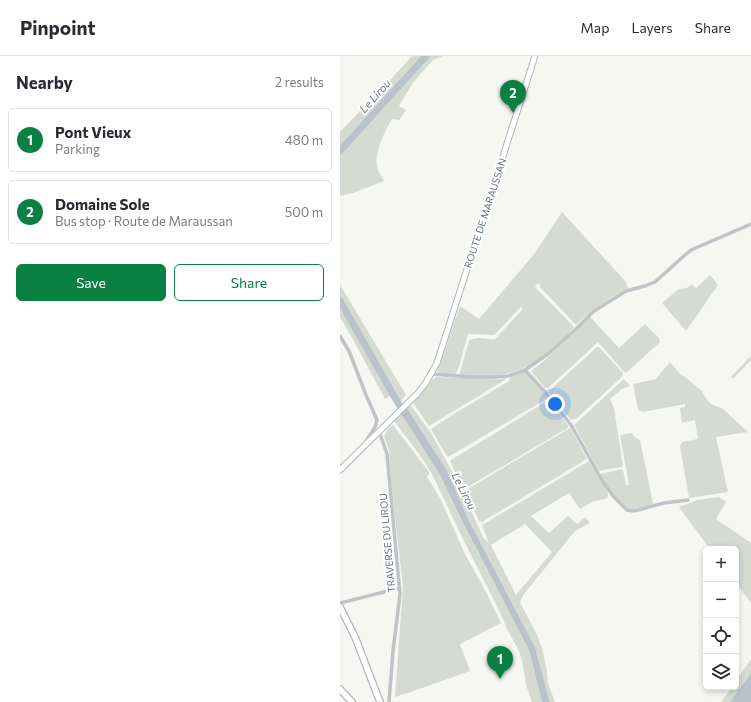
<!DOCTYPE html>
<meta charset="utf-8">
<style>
body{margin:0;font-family:Commissioner,sans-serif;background:#f2f2f3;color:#2b2b33}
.controls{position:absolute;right:12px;bottom:12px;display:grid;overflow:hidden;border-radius:6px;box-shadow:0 2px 6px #0003}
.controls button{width:36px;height:36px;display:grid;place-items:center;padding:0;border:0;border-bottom:1px solid #e1e1e2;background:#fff;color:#2b2b33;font:20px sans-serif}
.you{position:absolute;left:215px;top:348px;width:14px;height:14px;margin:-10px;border:3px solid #fff;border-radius:50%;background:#1a73e8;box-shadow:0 0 0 6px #1a73e833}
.badge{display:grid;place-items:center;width:26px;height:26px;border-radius:50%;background:#0b8043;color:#fff;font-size:13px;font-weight:700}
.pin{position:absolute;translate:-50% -33px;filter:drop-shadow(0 1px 2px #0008)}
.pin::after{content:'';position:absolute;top:21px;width:14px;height:12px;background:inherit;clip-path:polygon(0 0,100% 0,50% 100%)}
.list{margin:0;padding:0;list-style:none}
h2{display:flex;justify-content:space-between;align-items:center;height:52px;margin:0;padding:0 16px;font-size:17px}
h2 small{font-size:13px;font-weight:400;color:#7c7c81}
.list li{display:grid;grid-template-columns:26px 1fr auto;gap:12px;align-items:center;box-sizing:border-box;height:64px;margin:0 8px 8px;padding:0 8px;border:1px solid #e1e1e2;border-radius:6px}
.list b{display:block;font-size:15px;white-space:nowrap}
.list p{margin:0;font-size:13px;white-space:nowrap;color:#7c7c81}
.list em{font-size:13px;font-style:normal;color:#7c7c81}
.actions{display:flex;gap:8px;padding:12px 16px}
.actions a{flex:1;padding:9px 0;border:1px solid #0b8043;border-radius:6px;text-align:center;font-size:14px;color:#0b8043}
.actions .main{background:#0b8043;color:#fff}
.icon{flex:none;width:22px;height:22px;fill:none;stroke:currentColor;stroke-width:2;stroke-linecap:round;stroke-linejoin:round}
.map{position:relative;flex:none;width:411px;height:646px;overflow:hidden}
header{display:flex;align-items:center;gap:24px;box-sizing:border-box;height:56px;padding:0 20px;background:#fff;border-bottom:1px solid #e1e1e2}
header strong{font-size:19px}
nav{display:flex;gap:22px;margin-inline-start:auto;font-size:14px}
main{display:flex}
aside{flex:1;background:#fff}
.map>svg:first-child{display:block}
.green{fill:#d5dbd3;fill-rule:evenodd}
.water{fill:#bac3c9}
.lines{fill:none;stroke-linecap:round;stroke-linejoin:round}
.river{stroke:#bac3c9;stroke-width:7}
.secondary-casing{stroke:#b2b7bc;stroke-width:7}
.primary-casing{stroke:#b3b7bb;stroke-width:8}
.minor{stroke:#c0c3c7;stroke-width:3.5}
.secondary{stroke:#fff;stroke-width:5}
.primary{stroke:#fff;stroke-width:5.5}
.labels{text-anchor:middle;stroke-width:4;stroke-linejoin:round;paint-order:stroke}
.street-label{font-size:10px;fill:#667584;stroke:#fff}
.water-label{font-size:11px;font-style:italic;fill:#627680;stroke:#fff}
</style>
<header>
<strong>Pinpoint</strong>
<nav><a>Map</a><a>Layers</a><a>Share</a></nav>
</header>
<main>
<aside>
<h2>Nearby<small>2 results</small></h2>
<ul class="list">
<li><span class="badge">1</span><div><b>Pont Vieux</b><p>Parking</p></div><em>480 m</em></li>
<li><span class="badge">2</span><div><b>Domaine Sole</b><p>Bus stop · Route de Maraussan</p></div><em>500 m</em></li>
</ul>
<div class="actions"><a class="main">Save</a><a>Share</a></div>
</aside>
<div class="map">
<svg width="411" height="646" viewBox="0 0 411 646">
<rect width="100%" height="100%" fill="#f6f6f3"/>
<path class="green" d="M72 0H103L93 4 72 28 59 50 66 54 59 64 52 63C45 75 34 96 37 110 38 116 42 120 44 125L13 137 0 140V76L52 22Z
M222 156 286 226 288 232C268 242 252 254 236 269L200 231V229L198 227 195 231 234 271C218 290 190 314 165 318 150 321 134 320 119 319L129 285C137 279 146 284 155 283L183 253 181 251 154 279 128 278 119 311 115 319 99 317 97 316 120 250 139 263 195 197Z
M370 219 378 229 346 275 322 247 339 233 347 232 352 228 356 232Z
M0 227 2 232 66 339 59 346 27 290 24 292 50 340 45 343 16 289 0 261Z
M250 261 279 292 305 268 319 282 320 286 287 316 285 317 258 286 208 332H205L191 315 205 304Z
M257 291H259L283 317V320L236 363 231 364 208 336Z
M411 300V304L393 323 391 321Z
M330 306 336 313 339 317 345 321 362 335 367 344 371 348 383 353 408 376 376 381 388 436 349 442 340 390 342 386 358 383 355 364 342 367 340 352 345 351V348L303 356 300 355 298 354 293 328 316 323Z
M184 316C192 322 200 334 208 342L108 401 106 399 91 373 109 361 169 325 171 320Z
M96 321 159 323 166 322 165 324 89 370 73 347 91 325Z
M284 323 290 330 282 333 270 343 274 352 283 410 282 411 259 415 234 369Z
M209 344 229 371 126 432 124 431 117 420 110 405 111 404Z
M70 348 85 369 91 377 120 430 143 481 149 488 142 469 249 405 268 437V441L265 443 252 446 240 453 229 437 191 460 209 477 228 460 237 468 245 461 250 467 235 475 184 538 180 546 197 579 202 592 207 615 208 627 215 646H210L195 591 127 461 106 415 93 393 66 352ZM185 468 212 496 176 539 151 489Z
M60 356 100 419 189 594 202 646H192L186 629 183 609 179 595 167 573 160 556 124 485 92 418 82 402 54 365Z
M53 369 89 416V418L87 421 100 442 125 498 147 538 161 567 120 588 130 615 68 637 55 641 63 531 51 425 49 395 44 380 47 374Z
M230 372 247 403 142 466 139 465 125 435 126 434Z
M292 377C293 381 296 382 300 384L313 448 290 455 272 437 260 418 281 413 283 414 286 429H289L280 379Z
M379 441 386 446 376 463 411 487V547L396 527V493H370L339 451 357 444Z
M411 603V617L390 646H381L392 631H396V625Z"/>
<path class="water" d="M66 351 93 393 107 415 127 461 195 591 210 646H202L189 594 122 464 100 419 60 356Z
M411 617V646H390Z"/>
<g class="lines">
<path class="river" d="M0 95 86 0
M0 245 55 342 65 358"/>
<g class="secondary-casing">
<path id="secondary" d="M0 414 77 338 85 328 97 307 195 0"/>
</g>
<g class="primary-casing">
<path id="primary" d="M0 551 15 581 40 646
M0 633 12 646"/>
</g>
<path class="minor" d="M0 280 9 295 26 339 37 364 35 371 25 387
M185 314 208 298 236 273 254 255 286 235 305 230 315 226 345 199 351 194 411 168
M91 318 132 321H154L168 320 185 314 205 336 231 369 263 426 273 440 287 454 294 455 324 447 348 444
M39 375 47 398 60 538 53 595 49 646
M0 547 60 532"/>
<use href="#secondary" class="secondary"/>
<use href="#primary" class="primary"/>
</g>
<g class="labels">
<g class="street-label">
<text transform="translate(145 157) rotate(-72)" y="4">ROUTE DE MARAUSSAN</text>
<text transform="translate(47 487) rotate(-95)" y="4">TRAVERSE DU LIROU</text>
</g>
<g class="water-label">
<text transform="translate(35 40) rotate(-48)" y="4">Le Lirou</text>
<text transform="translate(124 435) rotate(63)" y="4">Le Lirou</text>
</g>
</g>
</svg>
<div class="controls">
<button>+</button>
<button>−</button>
<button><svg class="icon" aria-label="locate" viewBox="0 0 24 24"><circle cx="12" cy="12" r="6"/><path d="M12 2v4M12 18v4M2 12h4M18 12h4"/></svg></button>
<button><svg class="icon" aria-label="layers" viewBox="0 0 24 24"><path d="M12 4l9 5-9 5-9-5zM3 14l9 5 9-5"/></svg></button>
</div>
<div class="you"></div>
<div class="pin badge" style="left:160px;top:623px">1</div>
<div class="pin badge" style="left:173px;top:57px">2</div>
</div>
</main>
